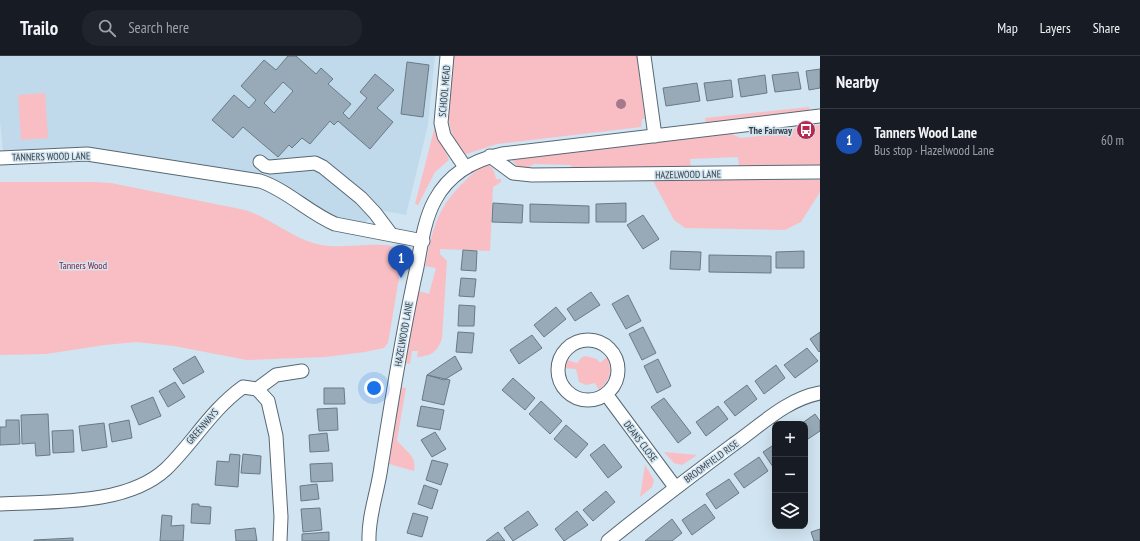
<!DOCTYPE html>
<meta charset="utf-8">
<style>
body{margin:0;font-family:"PT Sans Narrow",sans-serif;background:#20242c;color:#f1f3f6}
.controls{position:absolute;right:12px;bottom:12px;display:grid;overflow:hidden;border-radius:8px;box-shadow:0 4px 16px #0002}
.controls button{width:36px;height:36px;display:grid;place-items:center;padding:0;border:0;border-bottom:1px solid #363941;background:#171b24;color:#f1f3f6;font:20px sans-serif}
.you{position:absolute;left:374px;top:332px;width:14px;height:14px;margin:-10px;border:3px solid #fff;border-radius:50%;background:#1a73e8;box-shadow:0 0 0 6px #1a73e833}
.badge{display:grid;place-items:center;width:26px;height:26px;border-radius:50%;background:#db2777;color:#fff;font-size:13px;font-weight:700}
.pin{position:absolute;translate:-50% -33px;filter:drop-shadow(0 1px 2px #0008)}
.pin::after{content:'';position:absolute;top:21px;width:14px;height:12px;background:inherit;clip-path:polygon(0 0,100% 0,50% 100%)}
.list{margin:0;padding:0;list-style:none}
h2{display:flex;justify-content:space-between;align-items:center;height:52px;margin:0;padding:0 16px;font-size:17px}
h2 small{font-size:13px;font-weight:400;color:#9ea1a6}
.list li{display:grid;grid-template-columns:26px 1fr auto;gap:12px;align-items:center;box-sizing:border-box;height:64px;padding:0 16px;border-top:1px solid #363941}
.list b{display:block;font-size:15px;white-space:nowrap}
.list p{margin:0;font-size:13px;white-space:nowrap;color:#9ea1a6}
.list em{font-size:13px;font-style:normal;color:#9ea1a6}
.icon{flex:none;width:22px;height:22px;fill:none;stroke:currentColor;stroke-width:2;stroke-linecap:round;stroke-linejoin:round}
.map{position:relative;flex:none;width:820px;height:485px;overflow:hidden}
header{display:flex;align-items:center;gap:24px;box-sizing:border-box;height:56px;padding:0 20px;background:#171b24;border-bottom:1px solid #363941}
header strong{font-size:19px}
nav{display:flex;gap:22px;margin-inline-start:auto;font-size:14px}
.search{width:280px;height:36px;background:#20242c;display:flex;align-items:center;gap:10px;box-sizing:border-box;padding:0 14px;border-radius:16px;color:#9ea1a6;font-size:15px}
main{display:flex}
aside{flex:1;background:#171b24}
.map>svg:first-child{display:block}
.built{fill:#c0daec}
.green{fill:#f8bec4}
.building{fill:#98aab7;stroke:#697a85;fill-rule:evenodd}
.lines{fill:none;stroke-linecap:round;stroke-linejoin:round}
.minor-casing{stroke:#576773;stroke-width:15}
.minor{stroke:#fff;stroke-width:13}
.tree{fill:#a6788b}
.labels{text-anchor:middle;stroke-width:3;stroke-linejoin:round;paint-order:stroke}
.street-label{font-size:10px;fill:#363e43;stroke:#d1e4f1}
.poi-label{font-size:10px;font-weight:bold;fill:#363e43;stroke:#d1e4f1;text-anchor:end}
.park-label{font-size:10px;fill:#831f37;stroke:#d1e4f1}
</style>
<header>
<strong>Trailo</strong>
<div class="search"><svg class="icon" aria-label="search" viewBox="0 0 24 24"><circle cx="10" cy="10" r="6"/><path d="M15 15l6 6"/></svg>Search here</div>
<nav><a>Map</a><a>Layers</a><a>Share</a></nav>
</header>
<main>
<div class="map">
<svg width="820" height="485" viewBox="0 0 820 485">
<rect width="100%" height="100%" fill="#d1e4f1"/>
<path class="built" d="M0 0H435L428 69 406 159 379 154 364 167 339 163 327 158 278 125 264 121 3 97 0 65Z"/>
<path class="green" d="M452 0H637L645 63H642L641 71 497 88 466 98C455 86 448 74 449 58H445Z
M45 37 48 82 21 84 18 39Z
M809 51 810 56 706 67 705 62Z
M820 69V109L813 111 739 112 738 101 690 103 691 114H576L570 109 534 108 524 114 519 112 512 104 729 77 741 82 788 77 797 71Z
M435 70 449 104 435 116 418 149 415 148Z
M486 109C493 110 495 116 496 123H501V126L493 131 490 195 440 193V198L447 205 442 282C438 296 431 300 417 301L418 295H412L410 308 404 307 419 235 429 238 436 212 425 210C433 172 437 151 466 124 472 118 478 111 486 109Z
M652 123 820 124V136L801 166 785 174 685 172 674 164Z
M0 126H94L111 127 245 154C271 162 291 182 317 188 338 194 368 186 391 190 398 193 401 197 402 204L388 287 384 292 365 296 325 301 247 304 174 290 136 286 105 289 46 298 0 299Z
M586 300 597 303 600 307 607 301C613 315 610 324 599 334L595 327 586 329 579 326 576 313 565 312 567 304 577 307 582 301Z
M400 331 406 332 397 384C405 396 417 398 414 415L389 408Z
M664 396 697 399 682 409 674 407Z
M645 409 654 424 652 431 640 441Z"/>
<path class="building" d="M288 0H296L316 18 321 12 333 23 328 28 351 48 343 57 349 63 367 42 360 36 375 18 394 34 377 52 393 66 370 93 338 65 334 69 330 65 310 88 302 82 292 92 289 89 278 101 243 71 233 82 212 64 234 39 249 52 256 44 241 30 264 4 276 14ZM283 26 293 35 274 57 264 47Z
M407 6 429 9 423 61 401 58Z
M820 13V32L809 34 806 15Z
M798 16 801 33 775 36 772 19Z
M765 19 767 37 741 41 738 23Z
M731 24 733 41 707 45 704 27Z
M697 27 700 45 666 50 663 32Z
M493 147 523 149 522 167 492 166Z
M626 147V166H596V148Z
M530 148 589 150V167L530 166Z
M643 159 659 183 643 193 627 169Z
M463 194 477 195 476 215 461 214Z
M671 195 701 196 700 214 670 213Z
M804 195V212H776V196Z
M709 199 771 200V217L709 216Z
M461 222 476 223 474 241 459 240Z
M591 236 600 249 575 265 567 253Z
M628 239 641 265 626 273 612 248Z
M459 249 475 250 474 270H458Z
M556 251 566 263 544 281 534 269Z
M643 271 656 297 642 304 629 278Z
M458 276 474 277 472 297 456 296Z
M820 276V295L819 296 810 283Z
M532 279 542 292 519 308 510 294Z
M807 292 818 305 795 322 784 309Z
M195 300 204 316 183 328 173 313Z
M455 300 462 313 444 324 427 319Z
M658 303 671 330 657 337 644 310Z
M776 309 785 322 764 338 755 325Z
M427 319 450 324 444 349 422 344Z
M513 322 535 342 525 354 502 334Z
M175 326 185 341 168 351 159 335Z
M747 329 757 343 735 360 724 346Z
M324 332H344L345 348H324Z
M153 341 161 360 139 369 131 350Z
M664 342 691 377 678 387 651 351Z
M541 345 562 365 550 378 529 358Z
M421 350 444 354 440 374 417 370Z
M718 350 728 363 706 380 696 366Z
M337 352 338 374 319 375 317 353Z
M48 358 50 399 36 400 35 387 22 388 21 359Z
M815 358 820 365V375L805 385V368H801Z
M6 364H19L20 388 0 389V371H6Z
M129 364 132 382 112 386 109 368Z
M104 367 107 391 82 395 79 370Z
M566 369 588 388 576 402 554 383Z
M73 374 74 396 53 397 52 375Z
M435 376 446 393 432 401 421 384Z
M327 377 329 395 310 396 309 379Z
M604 388 622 411 608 422 590 399Z
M775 388V409L773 411 763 396Z
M230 398 240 399 238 431 215 429 217 405 229 406Z
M243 398 261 400 260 418 241 417Z
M759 401 768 415 744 432 734 418Z
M432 404 448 408 441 429 426 424Z
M332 407 333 425 311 426 310 408Z
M729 423 739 437 716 453 706 438Z
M317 428 319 443 301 445 300 430Z
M424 429 438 434 432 453 418 448Z
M606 435 615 446 593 465 583 454Z
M192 448H199V450L211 451 210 468 191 467Z
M705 448 715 462 692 479 682 464Z
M320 452 322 474 303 476 301 453Z
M528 455 538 469 513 485 504 472Z
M577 455 588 469 564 485 555 473Z
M413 457 428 461 422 481 407 477Z
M162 459 172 460 171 470 184 469 183 485H160Z
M672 463 682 477 672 485H645Z
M255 472 257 485H236L235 474Z
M820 473V485H814L811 476Z
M329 476V485H302V478Z
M498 476 505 485H486Z
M73 482V485H34V484Z"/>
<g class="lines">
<g class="minor-casing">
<path id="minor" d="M447 0 441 67 444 80 465 111
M644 0 655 80
M490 100 513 117 532 119 820 116
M0 102 87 98 260 125C287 134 309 157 335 168L423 185
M260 106 265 110 270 111 315 107 323 111 361 142 375 157 390 177
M558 314a30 30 0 1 1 60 0a30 30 0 1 1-60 0Z
M257 333 276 319 302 315
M606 338 675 431
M0 448C51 445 126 450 166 413 193 387 211 354 243 331L257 333 268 345 276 380 281 461 280 485
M369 485C368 460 378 435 381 411 392 344 402 277 417 211 421 190 424 164 435 144 449 118 473 104 502 98L820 60
M608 485C649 452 691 420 734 388 761 369 787 343 820 337"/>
</g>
<use href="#minor" class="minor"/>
</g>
<circle class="tree" cx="621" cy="48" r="5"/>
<defs>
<g id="bus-disc" transform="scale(1)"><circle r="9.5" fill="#b9284e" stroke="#d1e4f1"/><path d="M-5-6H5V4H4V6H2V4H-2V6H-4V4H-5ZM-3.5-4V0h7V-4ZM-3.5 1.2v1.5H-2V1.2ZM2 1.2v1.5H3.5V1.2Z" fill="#fff"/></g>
</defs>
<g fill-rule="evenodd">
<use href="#bus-disc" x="806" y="74"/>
</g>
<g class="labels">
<g class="street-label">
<text transform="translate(444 35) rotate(-85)" y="4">SCHOOL MEAD</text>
<text transform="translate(51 100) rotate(-1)" y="4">TANNERS WOOD LANE</text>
<text transform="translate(688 118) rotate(-1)" y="4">HAZELWOOD LANE</text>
<text transform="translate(403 278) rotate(-80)" y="4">HAZELWOOD LANE</text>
<text transform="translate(202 370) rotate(-49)" y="4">GREENWAYS</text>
<text transform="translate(641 385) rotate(53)" y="4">DEANS CLOSE</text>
<text transform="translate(711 405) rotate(-36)" y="4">BROOMFIELD RISE</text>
</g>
<g class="poi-label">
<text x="792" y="78">The Fairway</text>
</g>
<g class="park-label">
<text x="83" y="213">Tanners Wood</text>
</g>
</g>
</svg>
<div class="controls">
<button>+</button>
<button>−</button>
<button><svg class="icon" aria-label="layers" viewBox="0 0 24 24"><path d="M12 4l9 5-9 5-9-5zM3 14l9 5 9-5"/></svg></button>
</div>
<div class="you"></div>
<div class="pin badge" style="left:401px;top:222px;background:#1a4fb4">1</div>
</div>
<aside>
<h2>Nearby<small></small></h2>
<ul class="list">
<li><span class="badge" style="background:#1a4fb4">1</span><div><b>Tanners Wood Lane</b><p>Bus stop · Hazelwood Lane</p></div><em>60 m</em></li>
</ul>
</aside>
</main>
